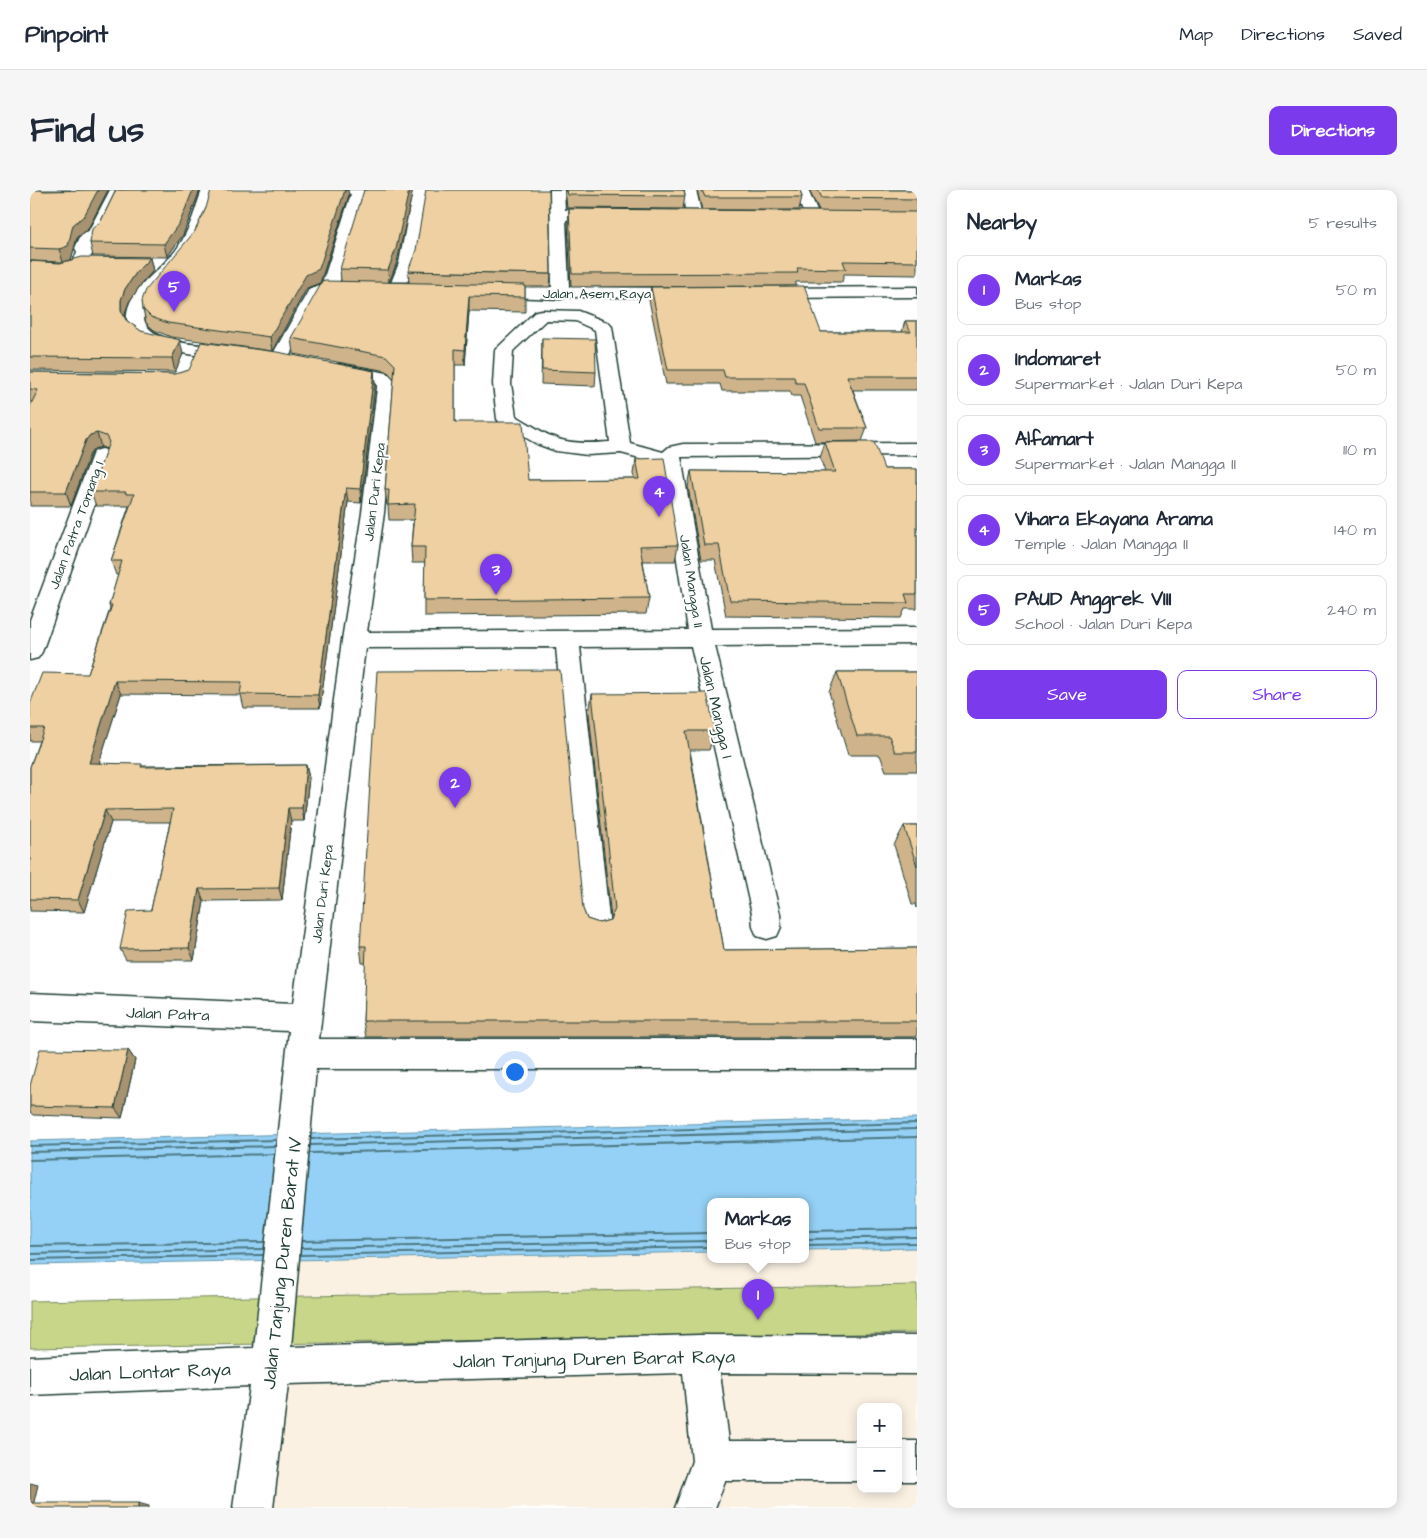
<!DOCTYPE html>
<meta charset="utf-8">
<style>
body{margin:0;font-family:"Architects Daughter",sans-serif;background:#f6f6f7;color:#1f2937}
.controls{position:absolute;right:15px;bottom:15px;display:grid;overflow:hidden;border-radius:10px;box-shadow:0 2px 12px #0003}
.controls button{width:45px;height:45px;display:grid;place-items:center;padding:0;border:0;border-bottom:1px solid #e0e1e3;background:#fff;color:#1f2937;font:25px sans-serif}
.you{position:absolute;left:484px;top:881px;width:18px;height:18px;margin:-12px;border:4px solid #fff;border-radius:50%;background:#1a73e8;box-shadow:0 0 0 8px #1a73e833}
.badge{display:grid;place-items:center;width:32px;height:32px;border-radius:50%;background:#7c3aed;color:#fff;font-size:16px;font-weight:700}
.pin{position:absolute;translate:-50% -41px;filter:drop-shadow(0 1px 2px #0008)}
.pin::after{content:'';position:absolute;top:26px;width:18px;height:15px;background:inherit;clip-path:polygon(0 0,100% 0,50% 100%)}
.popup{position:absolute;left:677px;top:1008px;width:102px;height:65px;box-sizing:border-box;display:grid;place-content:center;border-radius:10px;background:#fff;filter:drop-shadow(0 1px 4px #0005);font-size:16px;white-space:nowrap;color:#747a83}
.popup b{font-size:19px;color:#1f2937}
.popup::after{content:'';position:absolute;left:50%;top:100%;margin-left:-10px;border:10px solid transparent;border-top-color:#fff}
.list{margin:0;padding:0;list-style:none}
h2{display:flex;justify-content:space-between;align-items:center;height:65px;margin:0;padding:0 20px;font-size:21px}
h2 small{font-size:16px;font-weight:400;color:#747a83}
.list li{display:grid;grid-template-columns:32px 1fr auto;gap:15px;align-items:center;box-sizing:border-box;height:70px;margin:0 10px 10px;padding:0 10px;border:1px solid #e0e1e3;border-radius:10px}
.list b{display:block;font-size:19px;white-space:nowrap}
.list p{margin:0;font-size:16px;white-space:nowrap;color:#747a83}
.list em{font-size:16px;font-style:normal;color:#747a83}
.actions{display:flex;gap:10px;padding:15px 20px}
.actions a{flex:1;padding:11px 0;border:1px solid #7c3aed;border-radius:10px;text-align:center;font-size:18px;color:#7c3aed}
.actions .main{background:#7c3aed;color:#fff}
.map{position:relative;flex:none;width:887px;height:1318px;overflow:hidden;border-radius:10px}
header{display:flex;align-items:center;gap:30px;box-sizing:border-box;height:70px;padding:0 25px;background:#fff;border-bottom:1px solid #e0e1e3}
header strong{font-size:24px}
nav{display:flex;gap:28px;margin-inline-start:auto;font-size:18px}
.intro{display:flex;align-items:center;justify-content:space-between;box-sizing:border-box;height:120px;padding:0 30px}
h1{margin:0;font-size:35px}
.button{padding:12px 22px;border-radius:10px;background:#7c3aed;color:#fff;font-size:18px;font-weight:700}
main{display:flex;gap:30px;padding:0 30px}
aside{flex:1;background:#fff;border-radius:10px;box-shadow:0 2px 12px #0003}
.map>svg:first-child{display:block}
.built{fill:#faf1e3;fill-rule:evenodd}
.green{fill:#c8d68a;stroke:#748a5f}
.water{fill:#95d1f6;stroke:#6696a8}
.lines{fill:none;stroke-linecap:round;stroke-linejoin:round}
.shore{stroke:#4e7882;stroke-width:2}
.minor-casing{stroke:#1f3d34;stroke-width:3}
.minor{fill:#fff;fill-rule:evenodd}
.wall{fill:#ceb38b;stroke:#1f3d34}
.shaded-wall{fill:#a79271;stroke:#1f3d34}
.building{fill:#efd0a2;stroke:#1f3d34}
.labels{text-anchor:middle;stroke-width:4;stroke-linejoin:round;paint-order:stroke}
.far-street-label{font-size:14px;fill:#1f3d34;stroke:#fff}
.street-label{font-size:16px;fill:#1f3d34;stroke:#fff}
.near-street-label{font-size:19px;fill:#1f3d34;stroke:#fff}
</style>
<header>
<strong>Pinpoint</strong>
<nav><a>Map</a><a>Directions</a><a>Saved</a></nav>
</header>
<div class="intro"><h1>Find us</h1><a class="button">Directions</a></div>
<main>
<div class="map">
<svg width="887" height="1318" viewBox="0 0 887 1318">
<rect width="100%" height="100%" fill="#fff"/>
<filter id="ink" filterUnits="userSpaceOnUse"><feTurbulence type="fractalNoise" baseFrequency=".02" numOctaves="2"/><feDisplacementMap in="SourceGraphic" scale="10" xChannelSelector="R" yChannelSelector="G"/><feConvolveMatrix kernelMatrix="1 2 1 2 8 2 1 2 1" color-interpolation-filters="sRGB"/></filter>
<g filter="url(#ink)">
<path class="built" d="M887 1058V1318H239L259 1070 680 1062V1069H776V1060ZM831 1217H868V1299H831Z"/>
<path class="green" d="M887 1095V1143L0 1158V1111Z"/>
<path class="water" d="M887 928V1058L776 1060V1011H680V1062L0 1075V951Z"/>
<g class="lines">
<path class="shore" d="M281 949 887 933
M280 955 887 939
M0 956 246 950
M0 962 245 956
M280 963 887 947
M0 970 244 964
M776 1041 887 1039
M776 1049 887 1047
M272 1051 680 1043
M776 1055 887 1053
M0 1056 234 1052
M271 1058 680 1051
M0 1064 234 1059
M271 1065 680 1057
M0 1070 233 1065"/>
<g class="minor-casing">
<path id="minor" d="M80 0H94L73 43 64 51 61 58 63 62 56 77H44L42 74 47 62 45 58 51 45 59 40Z
M172 0H186C180 21 174 42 162 60 144 87 77 130 141 150 164 157 189 154 212 160L215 164 212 168 206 169C172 166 69 162 104 105 116 87 136 75 148 57 160 40 165 19 172 0Z
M313 0H337L309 94 329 95 331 99 329 103C317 106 303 101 292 106L255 173 249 174 243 173 240 169 277 103 279 99 292 94 321 4 315 3Z
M383 0H397L385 73 374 100 372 104H360L358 100 369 73Z
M520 0H534L535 20H576L581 22 584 25 581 28 576 30H536L539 97 658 98 664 99 666 103 664 107H537L531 109 453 106 451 102 453 98 459 97H522Z
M652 0H666L672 26 669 29H659L656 26Z
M764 0H778L790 28 787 31H777Z
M887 97V107L739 108 733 107 731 103 733 99 739 98Z
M512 120 548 121 579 133 582 137 600 253 633 262 639 257 653 254 887 253V265L651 267 681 439 887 438V454L685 456 750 724 751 737 747 746 737 749 727 746 723 737 722 724 661 456 550 457 580 737 576 746 566 749 556 746 552 737 526 457 335 458 289 849H887V879H286L261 1157 669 1145 887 1146V1184L690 1183 699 1251H831V1291H695L685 1318H645L662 1271 653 1183 258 1194 243 1318H203L220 1196 0 1205V1167L224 1158 259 841 0 831V803L263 814 312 450 332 323 347 198V194L344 192 302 184 299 180 302 176 308 174 357 183 365 192 354 323 337 442 658 440 632 274 591 263 557 265 526 261 507 254 470 233 467 229 463 194 465 160 506 121ZM516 130 545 131 565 140 580 252C566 253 551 254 536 251 519 248 502 235 486 226L481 194 483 161Z
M72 259 79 261 82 265 12 462 8 468 0 470V430L62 265 65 261Z
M868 1251H887V1291H868Z"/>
</g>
<use href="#minor" class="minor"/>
</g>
<path class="wall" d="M0 0H41L40 1 58 39 47 48 41 70 120 68 123 81 112 93 99 112 95 123V128L96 130 111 141 153 164 145 182 0 180V71L30 73 32 72 0 71Z
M86 0H170L153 45 137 67 63 66 60 53Z
M535 0H654L655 6 653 19 537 18Z
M667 0H770L772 7 769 20H672Z
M779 0H887V85L814 84 812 92H766L765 96 541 97 538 32 539 19 789 21Z
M319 5 290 93 277 98 242 161 141 147 124 140 116 133 113 119 165 41 176 18Z
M367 72 359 92H379L378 81 521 84 520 97H495V122L439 121 435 175H425V232L498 290 605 289 604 284 606 269 648 355 645 371H613L619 408 616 424 394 426V410L395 373H382L381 357 383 330H359L358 316 357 315 355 300 364 189 357 181 263 164 261 148 311 91 310 79Z
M621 97 791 142H872L875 131H887V200H823L837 238 832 251 785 252 770 206H762L760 201H692L690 194H636L619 110Z
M512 148 566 182 565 196 511 194Z
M344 181 345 195 331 313 318 312 290 518H213L210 505 91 504 69 573 113 576 276 575 279 588 274 631H261L252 710 174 711 164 770H96L90 759 121 720 140 632H81L54 722 0 721V577L9 551H0V514L58 484 80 419 79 415 88 385H86L81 371 99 316H66L61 302 77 259 71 257 64 259 60 264 41 316H0V216L2 212H0V182L145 184Z
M795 252 854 279H887V419H875L871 428 696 426 685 370H671L658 297 661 281 795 282 790 268Z
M807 482H887V581H856L850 565H818L799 502Z
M562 504 685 541 679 560H660L694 760 887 758V847H336L333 831 336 773H332L330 756 553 719 557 729 569 733 580 730 581 728 559 524Z
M874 636H887V718L886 714H882L864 655Z
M98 860 105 870 92 928 3 925 0 922V896Z"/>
<path class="shaded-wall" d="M68 0H78L58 39 47 48 41 70 33 72 29 59 43 35Z
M163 0H170L153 45 137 67 134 54Z
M315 0H318L319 5 290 93 277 98 242 161 240 147Z
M379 0H383L367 72 359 93 358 80Z
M120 68 123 81 112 93 99 112 95 123V133L91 120V110L95 99 108 80Z
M439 106V121L435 175V160Z
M150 150 153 164 145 182 142 168Z
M344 181 345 195 331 313 330 299Z
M67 243 71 257 64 259 60 264 41 316 36 302 56 250 60 245Z
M316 298 318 312 290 518 288 505Z
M85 491 91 504 65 586 59 573Z
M276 575 279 588 274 631 272 618Z
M258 618 261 631 252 710 249 698Z
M75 620 81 632 54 722 48 710Z
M169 699 174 711 164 770 159 758Z
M98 860 105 870 92 928 85 918Z
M0 1293 8 1295 3 1316H0Z
M108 1313 119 1316V1318H108Z"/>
<path class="building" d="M0 0H10L14 1 68 0 54 26 43 35 38 56 29 59 0 58Z
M86 0H163L150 32 134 54 60 53 62 39 71 31Z
M181 0H315L289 79 276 85 240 147 138 133 121 127 113 119 112 110 116 100 165 41 176 18Z
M334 0H379L366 59 358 80 310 79Z
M396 0H519L521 84 378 81 386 60Z
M537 0H654L655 6 538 5Z
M672 0H770L772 7H675Z
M788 0H887V9L792 8Z
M539 19 887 22V72L813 71 816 79 767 78 768 83 542 84Z
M52 67 120 68 108 80 95 99 91 110V120L96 130 111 141 150 150 142 168 0 167V71L30 73Z
M295 91 495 95V107L439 106 435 160 425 159V232H493L498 290 610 289 606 269 634 268 648 355 610 356 619 408 394 410 395 357H381L385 314 358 315 359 300H355L365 175 356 166 261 148 292 92Z
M774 96 791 142H881L875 131H887V186H817L837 238H789L774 193H766L764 187H695L693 180H638L621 97Z
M512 148 565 149 566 182 512 180Z
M171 152 247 162 344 181 330 299 316 298 288 505 210 504 212 492 85 491 59 573 112 574 111 577 276 575 272 618H258L249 698 169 699 159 758 90 759 98 721 121 720 143 619 75 620 48 710 0 709V577L14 538H0V514L12 483 58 484 82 415H79L92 371H81L104 304H96V302H61L79 252 76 246 67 243 60 245 56 250 36 302H0V216L8 200 0 199V182L145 184 159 180Z
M795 252H844L854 279H887V404H875L878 413 700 411 689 355H674L661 281 805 282Z
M530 480 553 719 557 729 569 733 580 730 585 719 562 504 677 503 685 541H656L694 760 887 758V831H333L336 756H330L347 481Z
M807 482H887V562H865L859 546H827Z
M874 636H887V676Z
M10 859 98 860 85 918 0 916V896Z
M0 1313H108V1318H0Z"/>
</g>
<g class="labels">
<g class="far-street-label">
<text x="567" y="108">Jalan Asem Raya</text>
<text transform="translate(344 302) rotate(-83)" y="5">Jalan Duri Kepa</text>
<text transform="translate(46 335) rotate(-70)" y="5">Jalan Patra Tomang I</text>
<text transform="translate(662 391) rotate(81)" y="5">Jalan Mangga II</text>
<text transform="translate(292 704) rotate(-83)" y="5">Jalan Duri Kepa</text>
</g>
<g class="street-label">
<text transform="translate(687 517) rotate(77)" y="6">Jalan Mangga I</text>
<text transform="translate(138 823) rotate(2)" y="6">Jalan Patra</text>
</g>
<g class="near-street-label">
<text transform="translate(251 1073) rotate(-84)" y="7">Jalan Tanjung Duren Barat IV</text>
<text transform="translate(564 1168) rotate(-1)" y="7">Jalan Tanjung Duren Barat Raya</text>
<text transform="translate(120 1181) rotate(-2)" y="7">Jalan Lontar Raya</text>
</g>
</g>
</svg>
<div class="controls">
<button>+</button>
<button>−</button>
</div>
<div class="you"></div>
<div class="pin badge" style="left:728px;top:1130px">1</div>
<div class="popup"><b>Markas</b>Bus stop</div>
<div class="pin badge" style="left:425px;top:618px">2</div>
<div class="pin badge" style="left:466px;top:405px">3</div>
<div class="pin badge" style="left:629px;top:327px">4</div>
<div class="pin badge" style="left:144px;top:122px">5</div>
</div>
<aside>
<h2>Nearby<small>5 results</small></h2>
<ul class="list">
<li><span class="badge">1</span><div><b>Markas</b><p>Bus stop</p></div><em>50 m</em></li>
<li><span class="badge">2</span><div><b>Indomaret</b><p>Supermarket · Jalan Duri Kepa</p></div><em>50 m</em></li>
<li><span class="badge">3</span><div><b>Alfamart</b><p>Supermarket · Jalan Mangga II</p></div><em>110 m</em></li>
<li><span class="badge">4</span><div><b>Vihara Ekayana Arama</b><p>Temple · Jalan Mangga II</p></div><em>140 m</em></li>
<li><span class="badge">5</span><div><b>PAUD Anggrek VIII</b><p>School · Jalan Duri Kepa</p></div><em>240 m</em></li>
</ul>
<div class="actions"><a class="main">Save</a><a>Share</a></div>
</aside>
</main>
